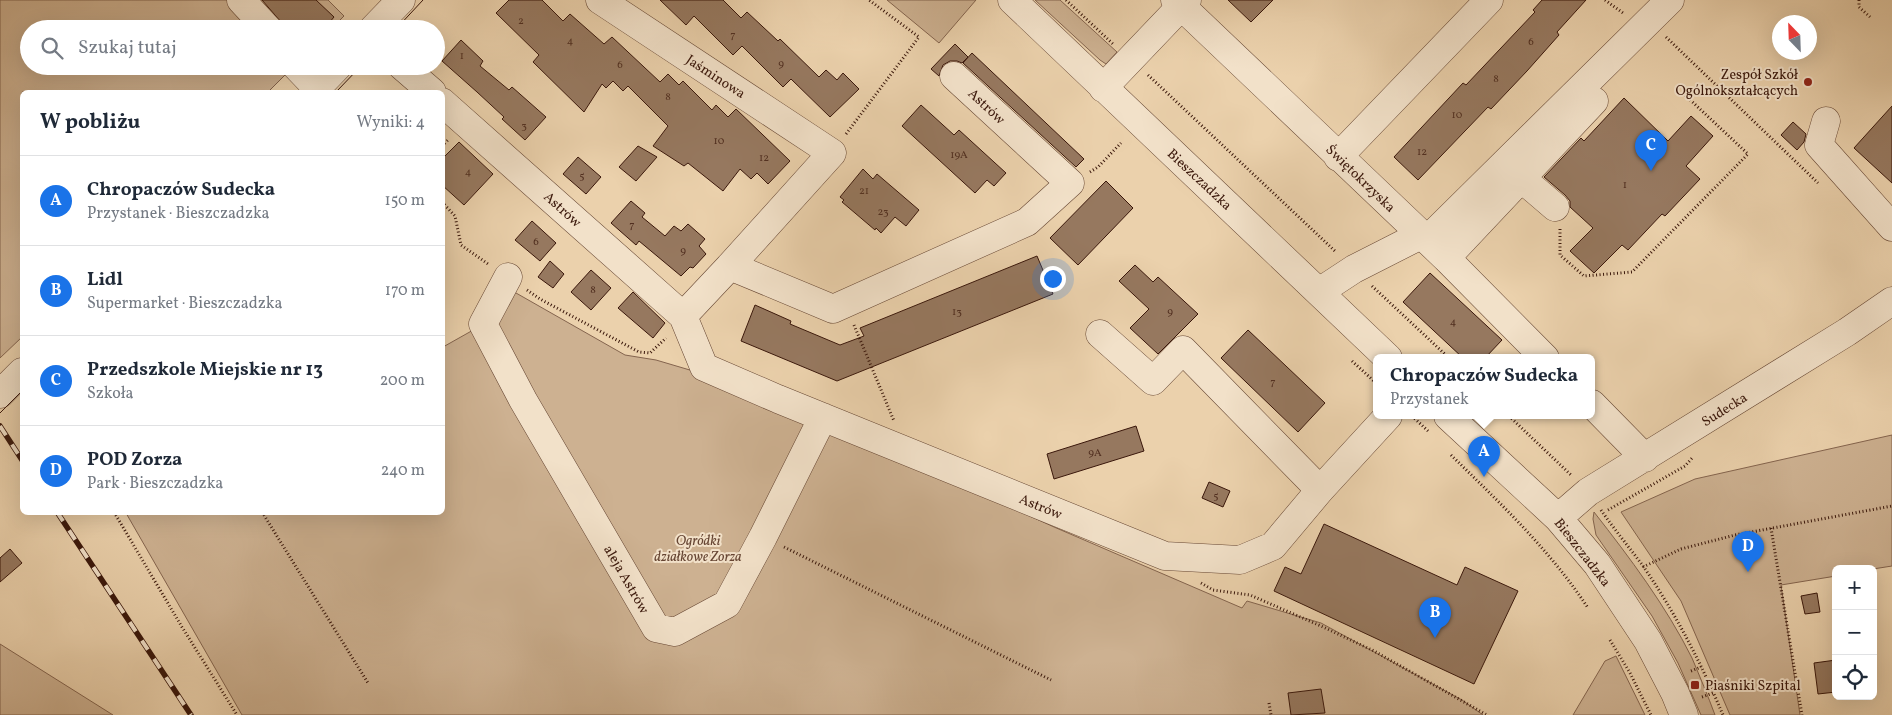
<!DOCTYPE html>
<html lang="pl">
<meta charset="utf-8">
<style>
body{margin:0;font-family:Vollkorn,serif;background:#f2f2f3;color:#1f2937}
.controls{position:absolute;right:15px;bottom:15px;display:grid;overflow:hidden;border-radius:8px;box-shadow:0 5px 20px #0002}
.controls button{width:45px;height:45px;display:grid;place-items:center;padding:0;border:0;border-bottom:1px solid #e0e1e3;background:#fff;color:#1f2937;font:25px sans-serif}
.compass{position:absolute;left:1772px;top:15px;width:45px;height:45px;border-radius:50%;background:#fff;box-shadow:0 5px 20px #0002;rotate:337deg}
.you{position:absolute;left:1052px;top:278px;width:18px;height:18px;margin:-12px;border:4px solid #fff;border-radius:50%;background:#1a73e8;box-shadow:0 0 0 8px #1a73e833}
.badge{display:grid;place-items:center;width:32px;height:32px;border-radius:50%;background:#1a73e8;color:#fff;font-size:16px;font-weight:700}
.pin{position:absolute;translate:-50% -41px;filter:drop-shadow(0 1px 2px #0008)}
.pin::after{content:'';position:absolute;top:26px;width:18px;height:15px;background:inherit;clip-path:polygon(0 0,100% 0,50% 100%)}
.popup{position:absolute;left:1373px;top:354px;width:222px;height:65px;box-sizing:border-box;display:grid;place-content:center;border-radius:8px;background:#fff;filter:drop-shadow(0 1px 4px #0005);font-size:16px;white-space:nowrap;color:#747a83}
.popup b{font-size:19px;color:#1f2937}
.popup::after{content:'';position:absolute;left:50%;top:100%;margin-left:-10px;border:10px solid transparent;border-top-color:#fff}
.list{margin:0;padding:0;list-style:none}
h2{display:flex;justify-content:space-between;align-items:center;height:65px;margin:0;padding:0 20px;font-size:21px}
h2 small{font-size:16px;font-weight:400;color:#747a83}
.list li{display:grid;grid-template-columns:32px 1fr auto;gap:15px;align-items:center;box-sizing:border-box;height:90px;padding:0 20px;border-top:1px solid #e0e1e3}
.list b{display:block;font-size:19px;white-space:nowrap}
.list p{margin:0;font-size:16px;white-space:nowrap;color:#747a83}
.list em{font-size:16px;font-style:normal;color:#747a83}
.icon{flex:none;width:28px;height:28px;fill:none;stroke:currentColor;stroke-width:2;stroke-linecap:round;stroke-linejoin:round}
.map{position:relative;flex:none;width:1892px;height:715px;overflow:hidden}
.search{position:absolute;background:#fff;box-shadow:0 5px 20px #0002;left:20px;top:20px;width:425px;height:55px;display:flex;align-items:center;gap:12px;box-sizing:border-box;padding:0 18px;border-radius:28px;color:#747a83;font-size:19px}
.panel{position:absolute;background:#fff;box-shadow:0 5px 20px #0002;left:20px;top:90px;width:425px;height:425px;border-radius:8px}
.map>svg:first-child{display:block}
.green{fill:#cdb191;stroke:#84644e}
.building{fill:#96785f;stroke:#3a170b}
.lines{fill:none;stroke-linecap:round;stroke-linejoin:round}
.minor-casing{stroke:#664633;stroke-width:29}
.path{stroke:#3a170b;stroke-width:3;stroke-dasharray:1 2.5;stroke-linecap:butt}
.minor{stroke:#f2e1c9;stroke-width:28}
.tram{stroke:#3a170b;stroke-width:1}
.rail-casing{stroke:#3a170b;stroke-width:5.5}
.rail{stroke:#f2e1c9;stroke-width:4;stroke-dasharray:11;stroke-linecap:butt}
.poi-dot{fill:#8f2418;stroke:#f2e1c9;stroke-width:2}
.labels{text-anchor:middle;stroke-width:4;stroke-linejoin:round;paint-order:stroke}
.number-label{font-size:11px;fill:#512f20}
.poi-label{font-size:14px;fill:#3a170b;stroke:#f2e1c9;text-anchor:end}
.street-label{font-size:14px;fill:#3a170b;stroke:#f2e1c9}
.park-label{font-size:14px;font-style:italic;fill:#664533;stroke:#f2e1c9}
</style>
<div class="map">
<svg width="1892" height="715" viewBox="0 0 1892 715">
<rect width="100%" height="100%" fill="#ebd1ac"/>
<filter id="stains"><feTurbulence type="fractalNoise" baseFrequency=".004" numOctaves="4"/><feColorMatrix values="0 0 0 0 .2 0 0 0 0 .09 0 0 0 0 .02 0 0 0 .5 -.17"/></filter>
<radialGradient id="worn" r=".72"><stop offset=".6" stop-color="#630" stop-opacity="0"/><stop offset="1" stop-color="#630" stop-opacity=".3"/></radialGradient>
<path class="green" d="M0 0H328L344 16 331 29H29V66H294L268 92H22V337L0 358Z
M887 0H976L939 43Z
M1035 0H1060L1117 52 1106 64 1100 60Z
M509 289 625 355 656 360 744 386 1054 527 1242 608 1247 601 1321 623 1462 700 1483 715H242L126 513 442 512 443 347 475 329Z
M1892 435V566L1873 569H1836V576L1781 585 1800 715H1730L1681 601 1621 512 1695 479Z
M1594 512C1630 558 1666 606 1692 658 1700 677 1708 696 1715 715H1701L1678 663 1652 616 1596 535 1593 519Z
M0 644 113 715H0Z
M1616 656 1645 715H1573L1605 661Z"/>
<path class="building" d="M262 0H316L334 17 324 29H287Z
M509 0H542L563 21 570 14 604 44 612 37 660 82 668 74 679 85 683 81 712 110 716 105 728 117 736 109 790 161 768 184 757 173 751 179 740 169 723 191 688 163 684 166 653 146 668 126 628 86 623 91 613 81 606 88 602 84 584 112 533 62 539 55 496 13Z
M660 0H723L741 18 747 12 778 41 780 39 819 77 826 70 837 80 843 73 859 89 830 117 791 79 783 87 742 46 733 55 694 16 686 25Z
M1228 0H1273L1251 22Z
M1542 0H1586L1557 32 1559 35 1527 71 1491 109 1488 107 1418 180 1394 157 1463 83 1466 85 1535 12 1533 10Z
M461 40 483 61 480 66 509 90 512 87 546 117 525 140 502 119 504 117 477 92 442 61Z
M955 44 968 57 962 63 957 61H950L943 65 939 76 931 69Z
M972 53 1084 159 1076 167 963 63Z
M1624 98 1668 141 1691 116 1713 136 1686 166 1700 179 1665 216 1662 214 1628 250 1622 245 1594 273 1570 251 1593 228 1570 207V201L1565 195 1544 177 1581 138 1584 141Z
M921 105 954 135 959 130 1006 173 994 186 987 180 975 193 902 126Z
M1892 106V183L1854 148Z
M1793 122 1806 134 1804 142 1797 150 1781 135Z
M459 142 493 174 464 205 442 185V159Z
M638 146 657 157 636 181 619 167Z
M578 157 601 177 586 194 563 174Z
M863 169 873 179 877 174 919 210 906 226 895 217 881 233 876 228 875 230 842 202 844 200 840 197Z
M1106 181 1133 208 1078 265 1050 238Z
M631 201 645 213 642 217 665 236 674 226 681 231 688 224 705 239 699 246 706 254 693 268 690 267 681 276 639 241 636 245 611 223Z
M532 221 556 243 540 261 515 240Z
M1037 256 1053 294 837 381 741 341 755 305 791 321 790 324 840 345 864 336 860 328Z
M550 261 564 274 553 288 538 277Z
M1135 265 1153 282 1158 277 1198 314 1158 354 1130 328 1149 309 1119 281Z
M591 270 611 288 591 310 571 292Z
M1430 273 1502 340 1485 358H1463L1403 302Z
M633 292 665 323 653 338 618 308Z
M1248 330 1325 403 1298 432 1221 358Z
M1136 426 1144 451 1054 479 1047 454Z
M1209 482 1230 491 1223 507 1202 498Z
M1324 524 1457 585 1465 567 1518 591 1474 684 1274 591 1285 567 1301 574Z
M10 549 22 563 0 582V558Z
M1817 593 1820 612 1805 614 1801 596Z
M1836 660V692L1818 694 1814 663Z
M1321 689 1325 713 1291 715 1288 693Z"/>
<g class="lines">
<g class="minor-casing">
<path id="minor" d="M241 0 268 29
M600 0 832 153 730 266 833 309 1027 222 1070 183 954 76
M1012 0 1388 358
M1175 0 1446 258 1545 358
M373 29 401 0
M296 66 317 88
M402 66 432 92
M1103 88 1187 0
M313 92 338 66
M442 102 683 316 704 367 778 399 1165 556 1240 560 1273 546 1320 490 1388 416
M1826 121 1819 145 1892 227
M1338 157 1489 0
M1521 178 1555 207
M1427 240 1670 0
M1446 258 1594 101
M508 277 483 324 523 400 656 628 675 632 727 604 763 537 823 417
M1319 292 1354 269 1421 235
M683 316 730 266
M1100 334 1153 381 1183 350 1320 490
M0 394 22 372
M1592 404 1645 458
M1448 416 1558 518 1597 564 1648 641 1675 693 1684 715
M1558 518 1588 492 1847 332 1892 301"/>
</g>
<path class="path" d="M1066 0 1113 44
M1605 0 1623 13
M1859 0V7L1870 17
M1666 37 1818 183
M1148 75 1336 252
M846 134 919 37 869 0
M442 146 449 139
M1090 172 1098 167 1121 143
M442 202 455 216 461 245 488 264
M1560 229V255L1584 276 1632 272 1748 154 1685 95
M1372 286 1449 358
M527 290 540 299 639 352 650 353 666 338
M854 325 894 421
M1352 361 1376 383
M1412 416 1428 431
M1509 416 1571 475
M1451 455C1500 503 1550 550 1588 608
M1601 510C1614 529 1629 547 1643 566 1675 612 1701 663 1723 715
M1608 510 1685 466 1693 457
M114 512 182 627 237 715
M262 512 368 683
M1771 528 1802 715
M784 547 1051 680
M1643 567 1681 549 1735 535 1892 506
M1201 583 1213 590 1250 595 1321 626 1374 651 1487 715
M1610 640 1630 673 1651 715
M1691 671 1701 667
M1702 697 1713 693
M1269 703 1271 715"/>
<use href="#minor" class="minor"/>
<path class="tram" d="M396 29 423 0
M336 92 361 66
M0 413 22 391"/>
<g class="rail-casing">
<path id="rail" d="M0 426 22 460
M57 512 191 715"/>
</g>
<use href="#rail" class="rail"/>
</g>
<g class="poi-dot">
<circle cx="1808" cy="82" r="5"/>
<rect x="1690" y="680" width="10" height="10" rx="2.5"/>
</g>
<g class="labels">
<g class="number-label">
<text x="521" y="24">2</text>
<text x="733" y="38">7</text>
<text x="570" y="44">4</text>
<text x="1531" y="45">6</text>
<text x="462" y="59">1</text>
<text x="781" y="67">9</text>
<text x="620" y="68">6</text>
<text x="1496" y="82">8</text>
<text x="668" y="100">8</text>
<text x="1457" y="118">10</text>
<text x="524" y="129">3</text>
<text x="719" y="144">10</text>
<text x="1422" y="155">12</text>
<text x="959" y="158">19A</text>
<text x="764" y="161">12</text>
<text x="468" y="175">4</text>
<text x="582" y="179">5</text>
<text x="1625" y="188">1</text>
<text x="864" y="194">21</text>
<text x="883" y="215">23</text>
<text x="632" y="228">7</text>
<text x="536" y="245">6</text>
<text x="683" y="254">9</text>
<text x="593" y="293">8</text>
<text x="957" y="315">13</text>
<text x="1170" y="315">9</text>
<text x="1453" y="325">4</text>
<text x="1273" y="385">7</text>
<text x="1095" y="456">9A</text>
<text x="1216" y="499">5</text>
</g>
<g class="poi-label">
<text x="1798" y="79">Zespół Szkół<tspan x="1798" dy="16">Ogólnokształcących</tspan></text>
<text x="1705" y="690" text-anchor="start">Piaśniki Szpital</text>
</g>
<g class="street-label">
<text transform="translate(716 76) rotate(33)" y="5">Jaśminowa</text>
<text transform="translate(987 106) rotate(43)" y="5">Astrów</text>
<text transform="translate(1361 178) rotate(44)" y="5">Świętokrzyska</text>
<text transform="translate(1200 179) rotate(43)" y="5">Bieszczadzka</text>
<text transform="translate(563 209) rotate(42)" y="5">Astrów</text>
<text transform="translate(1724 409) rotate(-32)" y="5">Sudecka</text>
<text transform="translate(1041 506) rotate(22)" y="5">Astrów</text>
<text transform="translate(1583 552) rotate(52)" y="5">Bieszczadzka</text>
<text transform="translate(627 579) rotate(60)" y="5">aleja Astrów</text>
</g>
<g class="park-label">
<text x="698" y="545">Ogródki<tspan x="698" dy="16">działkowe Zorza</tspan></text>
</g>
</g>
<rect width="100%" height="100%" filter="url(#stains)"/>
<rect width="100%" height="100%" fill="url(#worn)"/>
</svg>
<div class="controls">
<button>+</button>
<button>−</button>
<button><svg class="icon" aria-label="locate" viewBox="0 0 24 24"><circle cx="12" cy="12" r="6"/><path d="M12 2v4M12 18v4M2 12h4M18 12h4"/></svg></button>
</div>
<svg class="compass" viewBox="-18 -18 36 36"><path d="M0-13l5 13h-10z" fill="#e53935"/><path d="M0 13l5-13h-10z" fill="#747a83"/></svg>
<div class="you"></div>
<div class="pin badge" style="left:1484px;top:477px">A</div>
<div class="popup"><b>Chropaczów Sudecka</b>Przystanek</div>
<div class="pin badge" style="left:1435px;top:638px">B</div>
<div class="pin badge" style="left:1651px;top:171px">C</div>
<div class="pin badge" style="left:1748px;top:572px">D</div>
<div class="search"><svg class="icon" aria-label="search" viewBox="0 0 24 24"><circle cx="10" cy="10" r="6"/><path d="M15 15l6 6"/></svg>Szukaj tutaj</div>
<section class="panel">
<h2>W pobliżu<small>Wyniki: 4</small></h2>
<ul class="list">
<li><span class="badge">A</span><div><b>Chropaczów Sudecka</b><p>Przystanek · Bieszczadzka</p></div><em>150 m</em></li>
<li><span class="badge">B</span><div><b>Lidl</b><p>Supermarket · Bieszczadzka</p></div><em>170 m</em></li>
<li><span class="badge">C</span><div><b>Przedszkole Miejskie nr 13</b><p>Szkoła</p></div><em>200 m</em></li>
<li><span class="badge">D</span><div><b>POD Zorza</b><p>Park · Bieszczadzka</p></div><em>240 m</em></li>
</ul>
</section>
</div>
